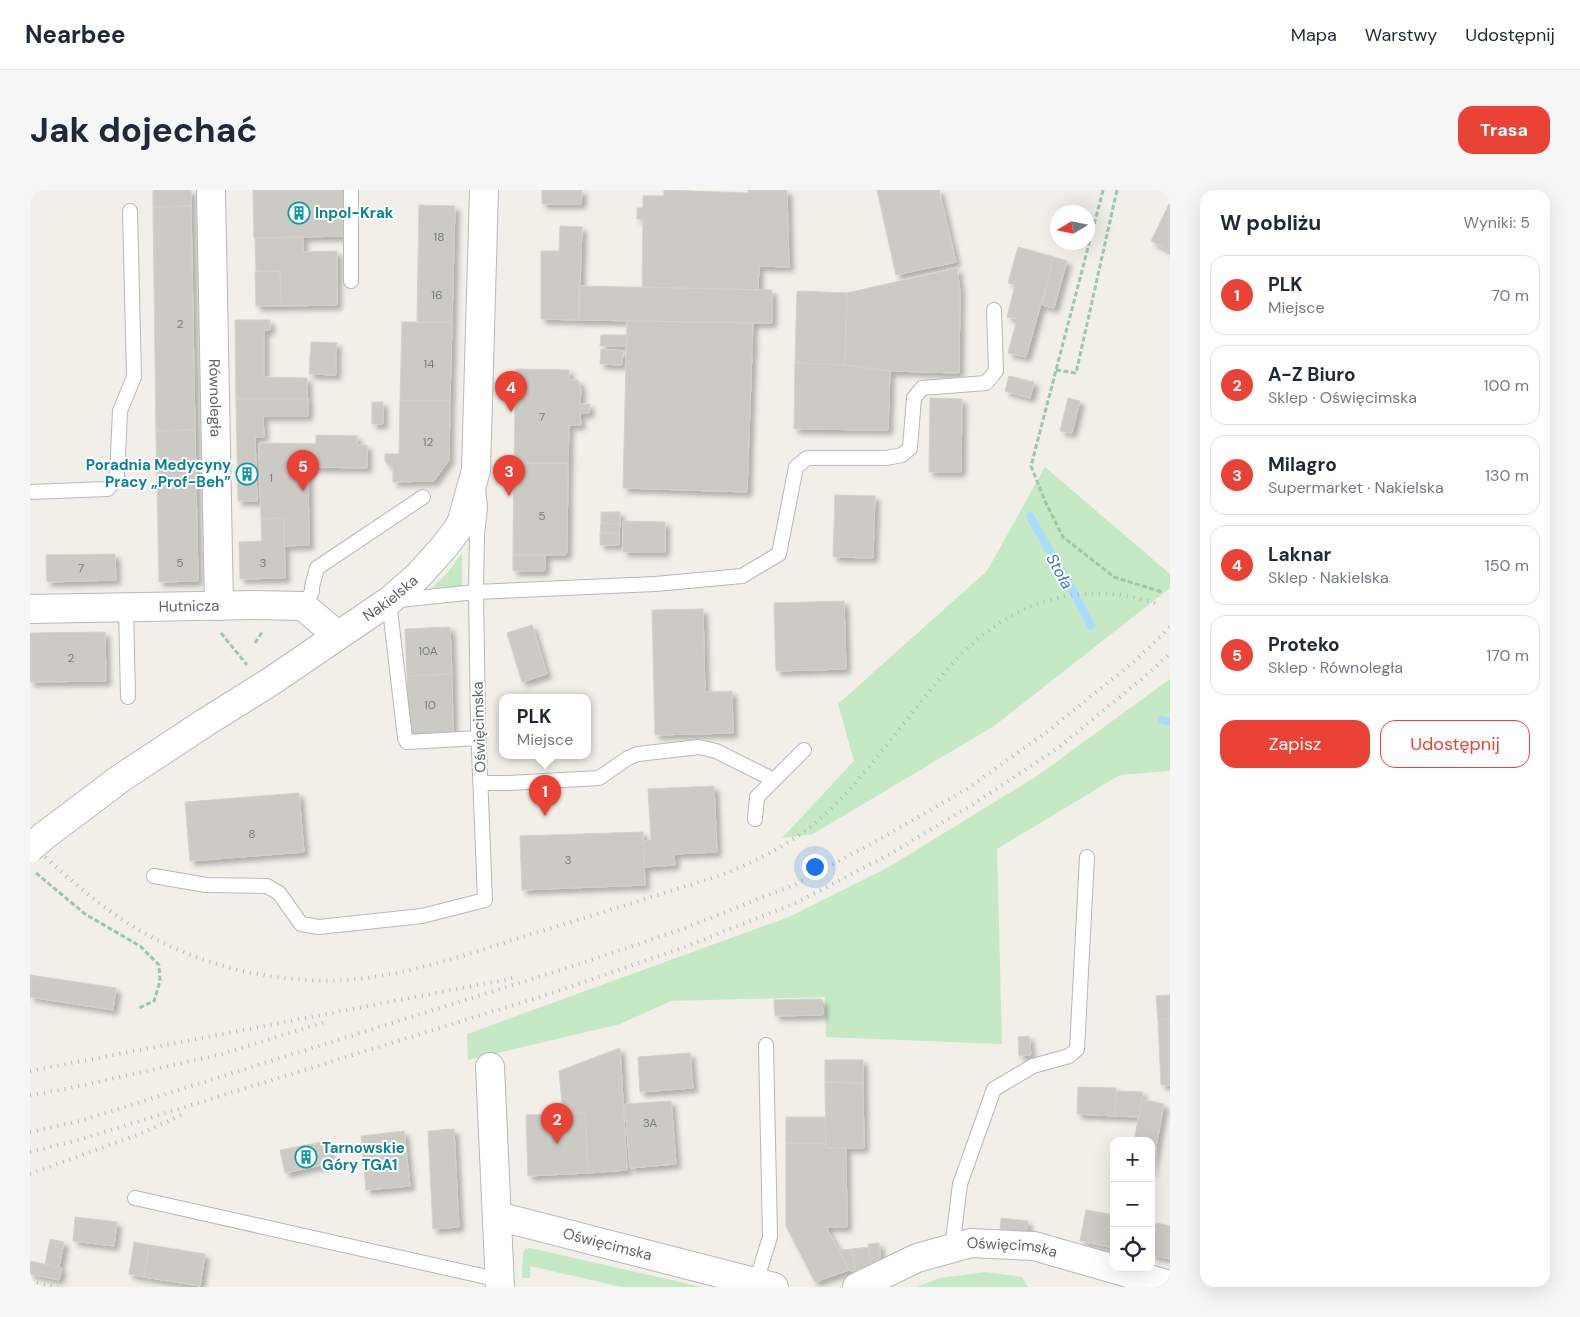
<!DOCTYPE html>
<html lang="pl">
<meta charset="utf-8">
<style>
body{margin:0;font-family:"DM Sans",sans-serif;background:#f6f6f7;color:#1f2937}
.controls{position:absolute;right:15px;bottom:15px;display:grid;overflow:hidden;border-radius:10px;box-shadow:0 5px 20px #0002}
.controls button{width:45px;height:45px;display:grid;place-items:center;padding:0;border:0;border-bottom:1px solid #e0e1e3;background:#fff;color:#1f2937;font:25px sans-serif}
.compass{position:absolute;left:1020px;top:15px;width:45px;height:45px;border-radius:50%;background:#fff;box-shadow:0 5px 20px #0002;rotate:260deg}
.you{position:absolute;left:784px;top:676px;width:18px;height:18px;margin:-12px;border:4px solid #fff;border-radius:50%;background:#1a73e8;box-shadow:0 0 0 8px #1a73e833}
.badge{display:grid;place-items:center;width:32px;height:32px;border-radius:50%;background:#ea4335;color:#fff;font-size:16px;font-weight:700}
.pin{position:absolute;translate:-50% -41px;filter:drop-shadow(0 1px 2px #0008)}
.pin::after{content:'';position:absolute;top:26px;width:18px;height:15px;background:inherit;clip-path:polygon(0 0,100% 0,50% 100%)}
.popup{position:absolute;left:469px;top:504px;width:92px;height:65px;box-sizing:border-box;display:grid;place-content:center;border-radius:10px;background:#fff;filter:drop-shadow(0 1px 4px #0005);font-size:16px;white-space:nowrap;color:#747a83}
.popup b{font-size:19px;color:#1f2937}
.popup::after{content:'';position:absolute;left:50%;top:100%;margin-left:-10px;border:10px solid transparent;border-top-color:#fff}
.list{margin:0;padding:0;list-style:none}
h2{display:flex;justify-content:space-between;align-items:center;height:65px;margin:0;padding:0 20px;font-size:21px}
h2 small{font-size:16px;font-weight:400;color:#747a83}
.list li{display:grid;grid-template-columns:32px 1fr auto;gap:15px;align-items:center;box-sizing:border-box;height:80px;margin:0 10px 10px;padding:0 10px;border:1px solid #e0e1e3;border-radius:15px}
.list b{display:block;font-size:19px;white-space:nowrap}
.list p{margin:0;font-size:16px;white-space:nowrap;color:#747a83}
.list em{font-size:16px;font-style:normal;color:#747a83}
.actions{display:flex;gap:10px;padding:15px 20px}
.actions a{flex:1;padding:11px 0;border:1px solid #ea4335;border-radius:15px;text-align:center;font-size:18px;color:#ea4335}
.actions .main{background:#ea4335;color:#fff}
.icon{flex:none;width:28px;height:28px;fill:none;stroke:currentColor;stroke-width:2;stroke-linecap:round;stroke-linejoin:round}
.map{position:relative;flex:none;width:1140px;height:1097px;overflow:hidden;border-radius:15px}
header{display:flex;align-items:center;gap:30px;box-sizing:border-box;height:70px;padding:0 25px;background:#fff;border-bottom:1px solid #e0e1e3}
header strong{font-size:24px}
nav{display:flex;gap:28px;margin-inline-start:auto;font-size:18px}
.intro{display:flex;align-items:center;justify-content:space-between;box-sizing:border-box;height:120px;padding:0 30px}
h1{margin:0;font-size:35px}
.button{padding:12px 22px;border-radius:15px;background:#ea4335;color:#fff;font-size:18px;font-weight:700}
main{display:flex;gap:30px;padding:0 30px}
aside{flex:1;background:#fff;border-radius:15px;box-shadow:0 5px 20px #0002}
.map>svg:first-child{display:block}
.green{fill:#c5e8c5}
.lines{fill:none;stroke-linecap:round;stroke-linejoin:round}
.stream{stroke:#aadaff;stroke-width:8}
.building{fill:#cccac5;stroke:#d6d1c6;filter:url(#shadow)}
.lane-casing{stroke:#b5b8bc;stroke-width:16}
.street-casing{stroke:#b5b8bc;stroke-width:30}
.secondary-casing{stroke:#b6babf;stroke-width:30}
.path{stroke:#9cc7a9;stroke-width:3;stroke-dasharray:5 2.5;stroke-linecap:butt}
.lane{stroke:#fff;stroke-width:14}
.street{stroke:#fff;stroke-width:28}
.secondary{stroke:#fff;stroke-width:28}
.rail{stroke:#b6b7b8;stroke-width:4;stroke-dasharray:1 6;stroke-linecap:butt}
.secondary-bridge-casing{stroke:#b6babf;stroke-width:30;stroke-linecap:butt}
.secondary-bridge{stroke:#fff;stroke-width:28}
.labels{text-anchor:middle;stroke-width:4;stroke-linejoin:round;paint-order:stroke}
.number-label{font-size:12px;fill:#7a7d7f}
.culture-label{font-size:15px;font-weight:bold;fill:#0d838f;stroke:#fff;text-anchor:start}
.street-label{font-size:15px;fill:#5f6368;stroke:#fff}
.water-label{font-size:16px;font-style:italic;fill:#4174aa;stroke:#fff}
</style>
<header>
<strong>Nearbee</strong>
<nav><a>Mapa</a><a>Warstwy</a><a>Udostępnij</a></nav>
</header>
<div class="intro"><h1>Jak dojechać</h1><a class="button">Trasa</a></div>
<main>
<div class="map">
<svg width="1140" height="1097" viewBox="0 0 1140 1097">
<defs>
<filter id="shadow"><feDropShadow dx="4.5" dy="4.5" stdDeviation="2.5" flood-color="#0004"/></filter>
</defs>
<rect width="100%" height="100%" fill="#f1efe8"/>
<path class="green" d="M1015 277 1140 384V398L964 536 783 644 752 648 824 571 808 514 957 381Z
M432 363V397L402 398 418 382Z
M1140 489V581L1090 585 967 659 972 854 796 847 795 807 641 811 590 834 438 870 437 844 759 727 857 678 1007 586Z
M500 1058 672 1097H592L500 1076V1088H492L493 1063 496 1059Z
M956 1082 992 1087 998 1097H887L910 1088Z"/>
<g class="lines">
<path class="stream" d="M1000 326C1020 363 1043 398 1061 436
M1132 530 1140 532"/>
</g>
<path class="building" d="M123 0H161V16L123 17Z
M223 0H315L316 46 224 48Z
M512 0H552L551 14H512Z
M634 0 718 3V0H757L759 77 729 76 728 100 612 97 613 29H607V18H613V6H634Z
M847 0H909L926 72 866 85Z
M1139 14 1140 15V61L1121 51Z
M389 15 425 16 422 132H387Z
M161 16 165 240 126 241 123 17Z
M530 36 552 37 549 130 511 129V61H529Z
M273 47V62L307 61V115L251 116 250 81H226L225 48Z
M988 57 1024 67 996 167 978 163 987 129 977 127 985 95 978 93Z
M1024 67 1037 71 1024 118 1012 115Z
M927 78 930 101 929 183 860 181 815 175 817 103Z
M250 81 251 116H226L225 82Z
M549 96 742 100V133L549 130Z
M767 101 817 103 815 175 765 173Z
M205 130H240V140H234V187L277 188V209H206Z
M597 131 723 133 717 302 593 298Z
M372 132H422L420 211 370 210Z
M571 145H596L597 156H570Z
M281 152 307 153 306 161V185L279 184Z
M571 159 593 161 592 175 570 174Z
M765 173 815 175 860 181 858 240 764 239Z
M486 179 539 180V190H548L551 199 550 214H560L559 223H550L551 235H539L538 273H484Z
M979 186 1004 192 1000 208 975 201Z
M278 208V226H233L234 247H225L227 311H208L206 209Z
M900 208 932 209 931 282H899Z
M1038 208 1050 211 1042 243 1030 241Z
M370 210 420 211 419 270 404 291 363 292V276H360L355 271V264H369Z
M342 212H353V234H342Z
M165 240 168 391 129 392 126 241Z
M286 245 327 246V255H337V278L278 277 279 355 254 356V328L231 329 229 253 286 254Z
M484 273H538L537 363 534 365H483Z
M805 305 845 306 843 368 803 367Z
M571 322H590V334L571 333Z
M254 328 255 388 210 389 209 352 232 351 231 329Z
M593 331 635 332V362H593Z
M571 333 590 334 589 343H570Z
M570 343H589V355H570Z
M85 364 86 390 17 392 16 365Z
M483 365H515V379L514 381H483Z
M814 411 816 479 746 481 744 413Z
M673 419 675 502 702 501 703 543 625 545 622 420Z
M502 435 517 484 492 492 477 443Z
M420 437 422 484 377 486 375 439Z
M75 442 76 491 0 492V443Z
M422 484 423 544 379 548 377 486Z
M684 596 687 662 644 664 645 675 614 677 613 651 621 650 618 599Z
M269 603 274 662 160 671 155 612Z
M613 642 615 695 492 700 490 646Z
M0 785 86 798 83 820 0 807Z
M1140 805V829L1128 830 1126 806Z
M792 809 793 825 745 826 744 810Z
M1140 829V895H1131L1128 830Z
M999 846 1001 865 989 866 988 847Z
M590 858 597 980 558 983 555 923 533 924 529 881Z
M660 863 663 898 610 902 608 867Z
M795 870H833V893L795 892Z
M795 892 833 893 834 958H796Z
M1048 897 1086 898 1085 926 1047 924Z
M1086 901 1113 902 1109 927 1085 926Z
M1112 909 1134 914 1121 984V951H1104Z
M641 911 646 974 600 978 595 914Z
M555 923 558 983 498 986 496 925Z
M756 927H795L796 954 756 953Z
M424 939 429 1037 403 1039 398 941Z
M374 941 380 996 336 1000 331 946Z
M297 951 301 973 255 983 250 960Z
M756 953 796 954V958H816L817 1037H796L819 1080 785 1092 756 1036Z
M1056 1020 1084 1025V1058L1050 1051Z
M45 1027 87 1032 84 1056 43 1051Z
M971 1028 998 1031 996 1045 970 1042Z
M1121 1032 1140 1036V1069L1121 1065Z
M20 1049 34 1052 29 1077 15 1074Z
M104 1052 119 1055 114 1087 99 1084Z
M849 1053 851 1074 841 1076 838 1054Z
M119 1055 175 1064 170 1096 114 1087Z
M839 1057 842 1081 826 1083 822 1059Z
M822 1059 826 1083 819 1080 809 1060Z
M0 1071 32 1078 29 1090 0 1084Z"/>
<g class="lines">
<g class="lane-casing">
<path id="lane" d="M321 91V0
M0 302 78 299 87 287 90 221 104 187 100 21
M273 416 282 402V397L287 378 393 307
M96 418 98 507
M449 548 377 552 375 548 359 411 446 402 625 394 712 386 749 364 766 277 777 268H856L872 265 880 258 884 208 892 198 956 193 966 181 964 120
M451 593H479L569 588 598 568 608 564 669 557 686 561 744 590 774 560
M725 629 727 607 744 590
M124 686 176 695 237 696 249 703 271 734 289 737 392 726 455 710 448 534 446 402 447 345 450 317 448 299
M105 1008 470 1090
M922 1059 930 994 964 899 1003 876 1039 866 1047 859 1057 667
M726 1092 740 1047 736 855"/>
</g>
<g class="street-casing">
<g id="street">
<path id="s1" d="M181 0 189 416"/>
<path id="s2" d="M0 419 224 415 273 416 307 445"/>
<path d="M460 877 470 1097"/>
<path id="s3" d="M467 1026 744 1097"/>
<path id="s4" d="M827 1097 887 1068 941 1053 1004 1056 1140 1095"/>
</g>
</g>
<g class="secondary-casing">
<g id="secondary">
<path id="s5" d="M91 588 176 532 240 492 359 411 388 386 414 357 427 340 432 331 446 280 454 0"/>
</g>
</g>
<path class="path" d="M1073 0 1001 276 1015 311 1033 347 1084 387 1132 402
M1026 180 1046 183 1087 0
M191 443 217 475
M225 453 233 441
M6 683 55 724 110 756 129 775 130 791 124 811 107 819"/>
<use href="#lane" class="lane"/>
<use href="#street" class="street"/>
<use href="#secondary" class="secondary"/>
<path class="rail" d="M0 653C35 686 73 720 116 744 176 777 247 794 316 790 376 786 435 765 492 747 558 727 625 706 691 685 730 670 769 650 800 620 835 585 864 545 895 507 909 489 923 471 940 456 994 406 1059 391 1128 414
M0 881 484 788
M0 905 36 899 192 864 298 831
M0 942 50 931 540 777 653 739 766 694 848 650 937 599 1018 541 1106 470 1140 437
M0 962 52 949 519 804 655 757 768 712 860 664 945 613 1028 558 1120 482 1140 463
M0 984 107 945 156 923
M0 1092 28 1097"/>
<g class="secondary-bridge-casing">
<path id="secondary-bridge" d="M0 658 14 646 91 588"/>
</g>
<use href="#secondary-bridge" class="secondary-bridge"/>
</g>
<defs>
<g id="building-ring" transform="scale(1.125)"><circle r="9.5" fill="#fff" stroke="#0f9aa8" stroke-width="1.5"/><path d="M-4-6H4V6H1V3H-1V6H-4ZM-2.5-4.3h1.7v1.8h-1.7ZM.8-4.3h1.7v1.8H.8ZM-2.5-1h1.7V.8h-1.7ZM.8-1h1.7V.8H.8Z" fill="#0f9aa8"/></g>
</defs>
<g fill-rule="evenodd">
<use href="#building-ring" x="269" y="23"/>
<use href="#building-ring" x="217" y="284"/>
<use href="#building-ring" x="276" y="967"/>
</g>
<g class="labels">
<g class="number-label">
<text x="409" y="51">18</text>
<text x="407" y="109">16</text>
<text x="150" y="138">2</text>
<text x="399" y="178">14</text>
<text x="512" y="231">7</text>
<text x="398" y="256">12</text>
<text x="241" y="292">1</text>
<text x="512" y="330">5</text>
<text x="150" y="377">5</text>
<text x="233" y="377">3</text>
<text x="51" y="382">7</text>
<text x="398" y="465">10A</text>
<text x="41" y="472">2</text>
<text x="400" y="519">10</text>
<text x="222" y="648">8</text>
<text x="538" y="674">3</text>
<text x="620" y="937">3A</text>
</g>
<g class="culture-label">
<text x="285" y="28">Inpol-Krak</text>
<text x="201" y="280" text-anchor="end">Poradnia Medycyny<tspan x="201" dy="17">Pracy „Prof-Beh”</tspan></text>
<text x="292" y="963">Tarnowskie<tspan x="292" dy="17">Góry TGA1</tspan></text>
</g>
<g class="street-label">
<text dy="5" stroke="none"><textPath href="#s1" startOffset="208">Równoległa</textPath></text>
<text dy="5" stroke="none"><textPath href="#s5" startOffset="324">Nakielska</textPath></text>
<text dy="5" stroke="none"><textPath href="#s2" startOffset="159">Hutnicza</textPath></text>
<text transform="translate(449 537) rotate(-92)" y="5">Oświęcimska</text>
<text dy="5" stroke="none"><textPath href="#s3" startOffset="114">Oświęcimska</textPath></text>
<text dy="5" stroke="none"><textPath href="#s4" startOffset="164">Oświęcimska</textPath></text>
</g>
<g class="water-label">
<text transform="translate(1030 381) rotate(61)" y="6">Stoła</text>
</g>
</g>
</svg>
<div class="controls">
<button>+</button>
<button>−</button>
<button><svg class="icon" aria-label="locate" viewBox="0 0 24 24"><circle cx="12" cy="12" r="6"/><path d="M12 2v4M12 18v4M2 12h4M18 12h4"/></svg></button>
</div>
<svg class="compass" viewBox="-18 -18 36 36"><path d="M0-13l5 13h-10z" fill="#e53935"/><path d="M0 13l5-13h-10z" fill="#747a83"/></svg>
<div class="you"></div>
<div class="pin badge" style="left:515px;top:626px">1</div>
<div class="popup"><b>PLK</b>Miejsce</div>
<div class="pin badge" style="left:527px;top:954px">2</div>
<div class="pin badge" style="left:479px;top:306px">3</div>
<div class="pin badge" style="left:481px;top:222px">4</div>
<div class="pin badge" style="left:273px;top:301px">5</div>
</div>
<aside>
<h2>W pobliżu<small>Wyniki: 5</small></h2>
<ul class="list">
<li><span class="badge">1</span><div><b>PLK</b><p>Miejsce</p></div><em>70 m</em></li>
<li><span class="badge">2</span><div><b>A-Z Biuro</b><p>Sklep · Oświęcimska</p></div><em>100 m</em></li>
<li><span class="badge">3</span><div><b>Milagro</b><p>Supermarket · Nakielska</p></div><em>130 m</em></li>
<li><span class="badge">4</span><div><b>Laknar</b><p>Sklep · Nakielska</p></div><em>150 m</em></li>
<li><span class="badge">5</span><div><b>Proteko</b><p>Sklep · Równoległa</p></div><em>170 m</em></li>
</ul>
<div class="actions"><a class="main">Zapisz</a><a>Udostępnij</a></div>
</aside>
</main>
